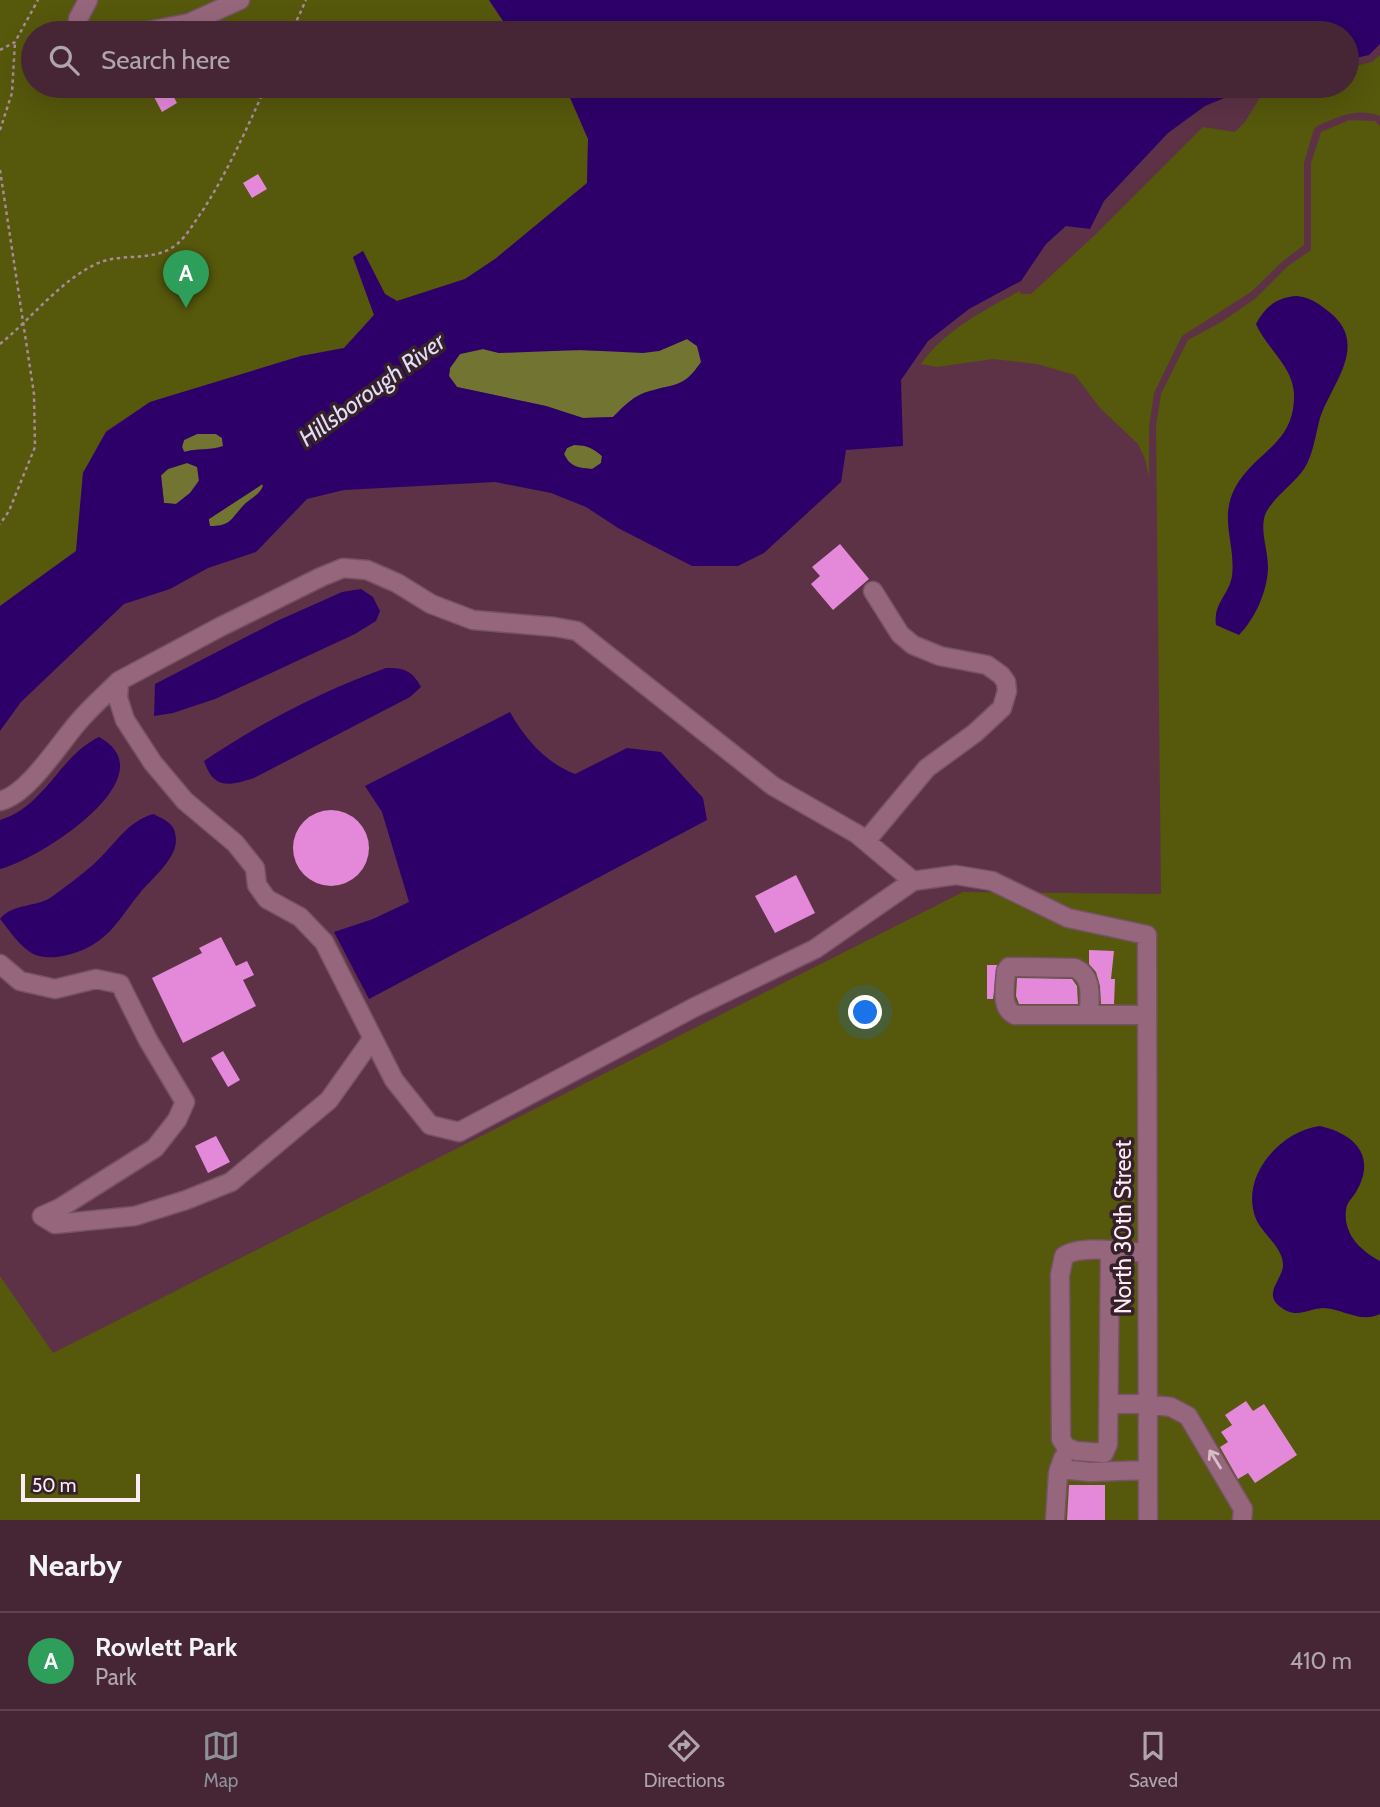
<!DOCTYPE html>
<style>
body{margin:0;font-family:Cabin,sans-serif;background:#503240;color:#f1f3f6}
.scale{position:absolute;left:21px;bottom:18px;width:119px;box-sizing:border-box;padding-left:7px;border:4px solid #fdecf3;border-top:0;font-size:19px;line-height:24px;white-space:nowrap;color:#fdecf3;-webkit-text-stroke:5px #36212a;paint-order:stroke}
.you{position:absolute;left:866px;top:1013px;width:24px;height:24px;margin:-18px;border:5px solid #fff;border-radius:50%;background:#1a73e8;box-shadow:0 0 0 10px #1a73e833}
.badge{display:grid;place-items:center;width:46px;height:46px;border-radius:50%;background:#8c9099;color:#fff;font-size:23px;font-weight:700}
.pin{position:absolute;translate:-50% -58px;filter:drop-shadow(0 2px 4px #0008)}
.pin::after{content:'';position:absolute;top:37px;width:24px;height:21px;background:inherit;clip-path:polygon(0 0,100% 0,50% 100%)}
.list{margin:0;padding:0;list-style:none}
h2{display:flex;justify-content:space-between;align-items:center;height:91px;margin:0;padding:0 28px;font-size:30px}
h2 small{font-size:23px;font-weight:400;color:#b0a5ac}
.list li{display:grid;grid-template-columns:46px 1fr auto;gap:21px;align-items:center;box-sizing:border-box;height:98px;padding:0 28px;border-top:2px solid #5e434f}
.list b{display:block;font-size:26px;white-space:nowrap}
.list p{margin:0;font-size:23px;white-space:nowrap;color:#b0a5ac}
.list em{font-size:23px;font-style:normal;color:#b0a5ac}
.icon{flex:none;width:38px;height:38px;fill:none;stroke:currentColor;stroke-width:2;stroke-linecap:round;stroke-linejoin:round}
.map{position:relative;flex:none;width:1380px;height:1520px;overflow:hidden}
.search{position:absolute;background:#462634;box-shadow:0 7px 28px #0002;left:21px;right:21px;top:21px;height:77px;display:flex;align-items:center;gap:18px;box-sizing:border-box;padding:0 24px;border-radius:38px;color:#b0a5ac;font-size:26px}
.sheet{height:189px;background:#462634}
nav{display:flex;justify-content:space-around;align-items:center;box-sizing:border-box;height:98px;border-top:2px solid #5e434f;background:#462634;font-size:19px;color:#b0a5ac}
nav a{display:grid;justify-items:center;gap:4px}
nav .on{color:#8c9099}
.map>svg:first-child{display:block}
.green{fill:#56580c}
.forest{fill:#727531}
.water{fill:#2d0069;fill-rule:evenodd}
.lines{fill:none;stroke-linecap:round;stroke-linejoin:round}
.river{stroke:#2d0069;stroke-width:28}
.building{fill:#e488da}
.minor-casing{stroke:#765364;stroke-width:21}
.path{stroke:#a98a98;stroke-width:2.5;stroke-dasharray:3.5 3.5;stroke-linecap:butt}
.minor{stroke:#96667c;stroke-width:18}
.oneway{stroke:#d9bdc9}
.labels{text-anchor:middle;stroke-width:7;stroke-linejoin:round;paint-order:stroke}
.street-label{font-size:23px;fill:#fdecf3;stroke:#36212a}
.water-label{font-size:24px;font-style:italic;fill:#e0ddf8;stroke:#36212a}
</style>
<div class="map">
<svg width="1380" height="1520" viewBox="0 0 1380 1520">
<rect width="100%" height="100%" fill="#5d3246"/>
<path class="green" d="M0 0H489L511 33H33V86H565L588 139 587 184 495 259 465 279 397 301 385 294 363 251 353 257 374 315 344 348 301 356 150 402 106 431 83 473 76 551 0 606Z
M1380 55V116C1358 107 1337 117 1317 126L1314 129 1304 163V245L1283 261 1251 292 1182 336 1154 393 1149 427V477L1145 459 1138 444 1100 408 1075 375 1037 364 993 359 937 367 921 364C945 330 983 311 1020 291L1021 294H1031L1095 235 1203 127 1235 132 1245 122 1265 89 1279 86H1347V68L1372 62Z
M1349 120 1375 121 1380 126V1520H0V1276L53 1353 963 892 1161 894 1156 426 1161 394 1188 340 1223 321 1256 298 1288 266 1311 250V163L1321 132Z"/>
<path class="forest" d="M687 339 697 346 702 362C682 388 678 383 650 391 634 395 624 406 613 417L583 418 546 406 457 387 449 376 450 368 460 354 483 349 499 353 551 350 659 351Z
M197 434H216L222 438 223 446C210 451 198 447 185 452L182 447 184 440Z
M574 445C586 445 593 448 602 456L601 463 593 469C579 468 570 467 564 454L567 448Z
M187 463 198 467 199 480 190 493 176 504 164 503 161 476 168 469Z
M247 478H259L263 486C259 496 250 498 243 506 230 520 231 526 210 526 203 498 222 484 247 478Z"/>
<path class="water" d="M489 0H1380V44L1369 55 1347 60V33H511Z
M565 86H1253L1205 106 1168 133 1104 201 1090 229 1066 226 1046 244 1021 281 969 309 928 341 901 380 903 446 846 450 841 482 764 553 738 566H692L618 528 586 507 551 493 495 482 344 490 307 499 256 552 208 568 170 589 124 604 21 702 0 731V606L76 551 83 473 106 432 150 402 301 356 344 348 374 315 353 257 363 251 385 294 397 301 465 279 495 259 587 183 588 139ZM687 339 697 346 701 362C683 388 677 383 650 391 634 395 624 406 613 417L583 418 546 406 457 387 449 376 450 368 460 354 483 349 499 353 580 350 643 353 659 351ZM197 434H216L222 438 223 446C210 451 198 448 184 452L182 447 184 440ZM574 445C586 445 593 448 602 456L601 463 592 469C579 468 570 467 564 454L567 448ZM187 463 197 467 199 481 190 493 176 504 164 503 161 475 168 469ZM247 478H259L263 486C259 496 250 498 243 506 230 520 231 526 210 526 203 499 223 484 247 478Z
M1297 296C1313 298 1322 306 1334 316 1367 348 1331 385 1320 418 1315 436 1314 453 1304 469 1295 483 1266 503 1264 519 1261 534 1268 551 1268 567 1268 590 1255 619 1239 635L1216 625C1213 603 1229 595 1232 576 1236 543 1218 518 1236 486 1257 450 1295 444 1294 394 1293 366 1266 348 1256 324 1265 306 1278 297 1297 296Z
M361 589 373 597 380 611 376 621 355 634 215 699 173 713 154 716 155 684 277 621 342 592Z
M386 668C404 668 412 670 421 687L410 697 254 778C229 786 214 790 204 761 256 725 326 689 386 668Z
M510 712C526 740 545 762 575 774L627 748 661 752 703 798 707 820 369 999 334 932 373 919 409 902 382 812 365 786Z
M99 737C171 776 38 860 0 869V820C46 806 59 756 99 737Z
M153 814C166 820 176 824 176 840 176 860 151 879 140 893 128 907 116 928 101 939 87 951 58 961 39 956 23 952 10 931 0 919 14 902 38 908 53 896 69 884 86 872 100 858 117 841 129 821 153 814Z
M1320 1126C1355 1134 1377 1156 1356 1192 1352 1199 1347 1201 1346 1210 1343 1234 1361 1251 1380 1261V1314C1360 1324 1342 1308 1323 1308 1306 1309 1295 1321 1277 1304 1265 1292 1283 1278 1283 1265 1283 1247 1263 1235 1256 1219 1239 1177 1280 1131 1320 1126Z"/>
<g class="lines">
<path class="river" d="M179 522 280 456"/>
</g>
<path class="building" d="M169 88 177 103 162 112 154 97Z
M258 174 267 189 252 198 243 183Z
M840 544 869 579 833 610 811 584 820 576 812 567Z
M293 848a38 38 0 1 1 76 0a38 38 0 1 1-76 0Z
M796 875 815 913 775 933 755 896Z
M221 937 236 966 247 961 254 975 243 980 256 1006 183 1043 152 978 202 953 199 948Z
M1089 950 1114 951 1111 979H1115L1114 1004H1101L1100 986 1096 972 1089 964Z
M987 965H997L993 999H987Z
M1017 978 1072 979 1077 986 1078 1004H1019L1016 996Z
M223 1051 240 1080 228 1087 211 1058Z
M216 1136 230 1162 208 1173 195 1146Z
M1246 1401 1253 1411 1264 1404 1297 1455 1255 1483 1248 1473 1238 1479 1220 1447 1228 1442 1221 1432 1232 1425 1225 1415Z
M1069 1485H1105V1520H1067Z"/>
<g class="lines">
<g class="minor-casing">
<path id="minor" d="M78 33V19L88 0
M138 33 189 23 240 0
M0 801C29 794 60 742 80 720 92 706 106 694 119 681
M866 841 927 768 975 733 1002 708 1007 691 1006 682 1001 675 987 665 940 656 913 645 900 634 873 591
M913 881 815 949 695 1007 459 1132 430 1125 394 1080 324 942 300 917 267 899 257 885 255 868 235 843 185 801 153 763 125 720 118 698 119 681 220 627 321 577 343 568 367 570 397 583 431 604 473 620 555 627 577 631 773 786 857 834 913 881 956 875 992 881 1068 918 1147 935 1148 1520
M0 964 20 981 55 989 96 979 120 984 148 1040 185 1102 177 1120 155 1148 60 1208 42 1216 55 1224 135 1216 186 1200 231 1182 329 1100 373 1038
M1089 1015C1089 997 1094 977 1075 968L1009 967 1006 971C1005 987 1000 1008 1015 1015H1147
M1110 1251 1108 1444 1104 1453 1076 1451 1066 1447 1061 1439 1060 1275 1064 1256C1081 1244 1126 1252 1147 1253
M1109 1404H1147L1171 1407 1188 1416 1243 1509 1242 1520
M1059 1469 1090 1472 1147 1470
M1055 1520 1058 1473 1063 1458"/>
</g>
<path class="path" d="M291 33 306 0
M0 50 15 42 38 0
M0 130 12 93 15 42
M0 170 34 394 35 447 9 511 0 524
M0 344C31 319 58 283 94 265 120 251 153 264 177 244 187 236 195 221 203 210 228 171 247 128 266 86"/>
<use href="#minor" class="minor"/>
</g>
<defs><path id="oneway-shaft" d="M-6 0H5M1.5-3L5.5 0L1.5 3" fill="none" stroke-width="1.6" stroke-linecap="round" stroke-linejoin="round" transform="scale(1.75)"/></defs>
<use class="oneway" href="#oneway-shaft" transform="translate(1215 1459) rotate(-122)"/>
<g class="labels">
<g class="street-label">
<text transform="translate(1123 1227) rotate(-90)" y="8">North 30th Street</text>
</g>
<g class="water-label">
<text transform="translate(372 390) rotate(-36)" y="8">Hillsborough River</text>
</g>
</g>
</svg>
<div class="scale">50 m</div>
<div class="you"></div>
<div class="pin badge" style="left:186px;top:308px;background:#2e9e5b">A</div>
<div class="search"><svg class="icon" aria-label="search" viewBox="0 0 24 24"><circle cx="10" cy="10" r="6"/><path d="M15 15l6 6"/></svg>Search here</div>
</div>
<section class="sheet">
<h2>Nearby<small></small></h2>
<ul class="list">
<li><span class="badge" style="background:#2e9e5b">A</span><div><b>Rowlett Park</b><p>Park</p></div><em>410 m</em></li>
</ul>
</section>
<nav>
<a class="on"><svg class="icon" aria-label="map" viewBox="0 0 24 24"><path d="M3 6l6-2 6 2 6-2v14l-6 2-6-2-6 2zM9 4v14M15 6v14"/></svg>Map</a>
<a><svg class="icon" aria-label="directions" viewBox="0 0 24 24"><path d="M12 3l9 9-9 9-9-9zM9 14v-3h6M13 9l2 2-2 2"/></svg>Directions</a>
<a><svg class="icon" aria-label="saved" viewBox="0 0 24 24"><path d="M7 4h10v16l-5-4-5 4z"/></svg>Saved</a>
</nav>
